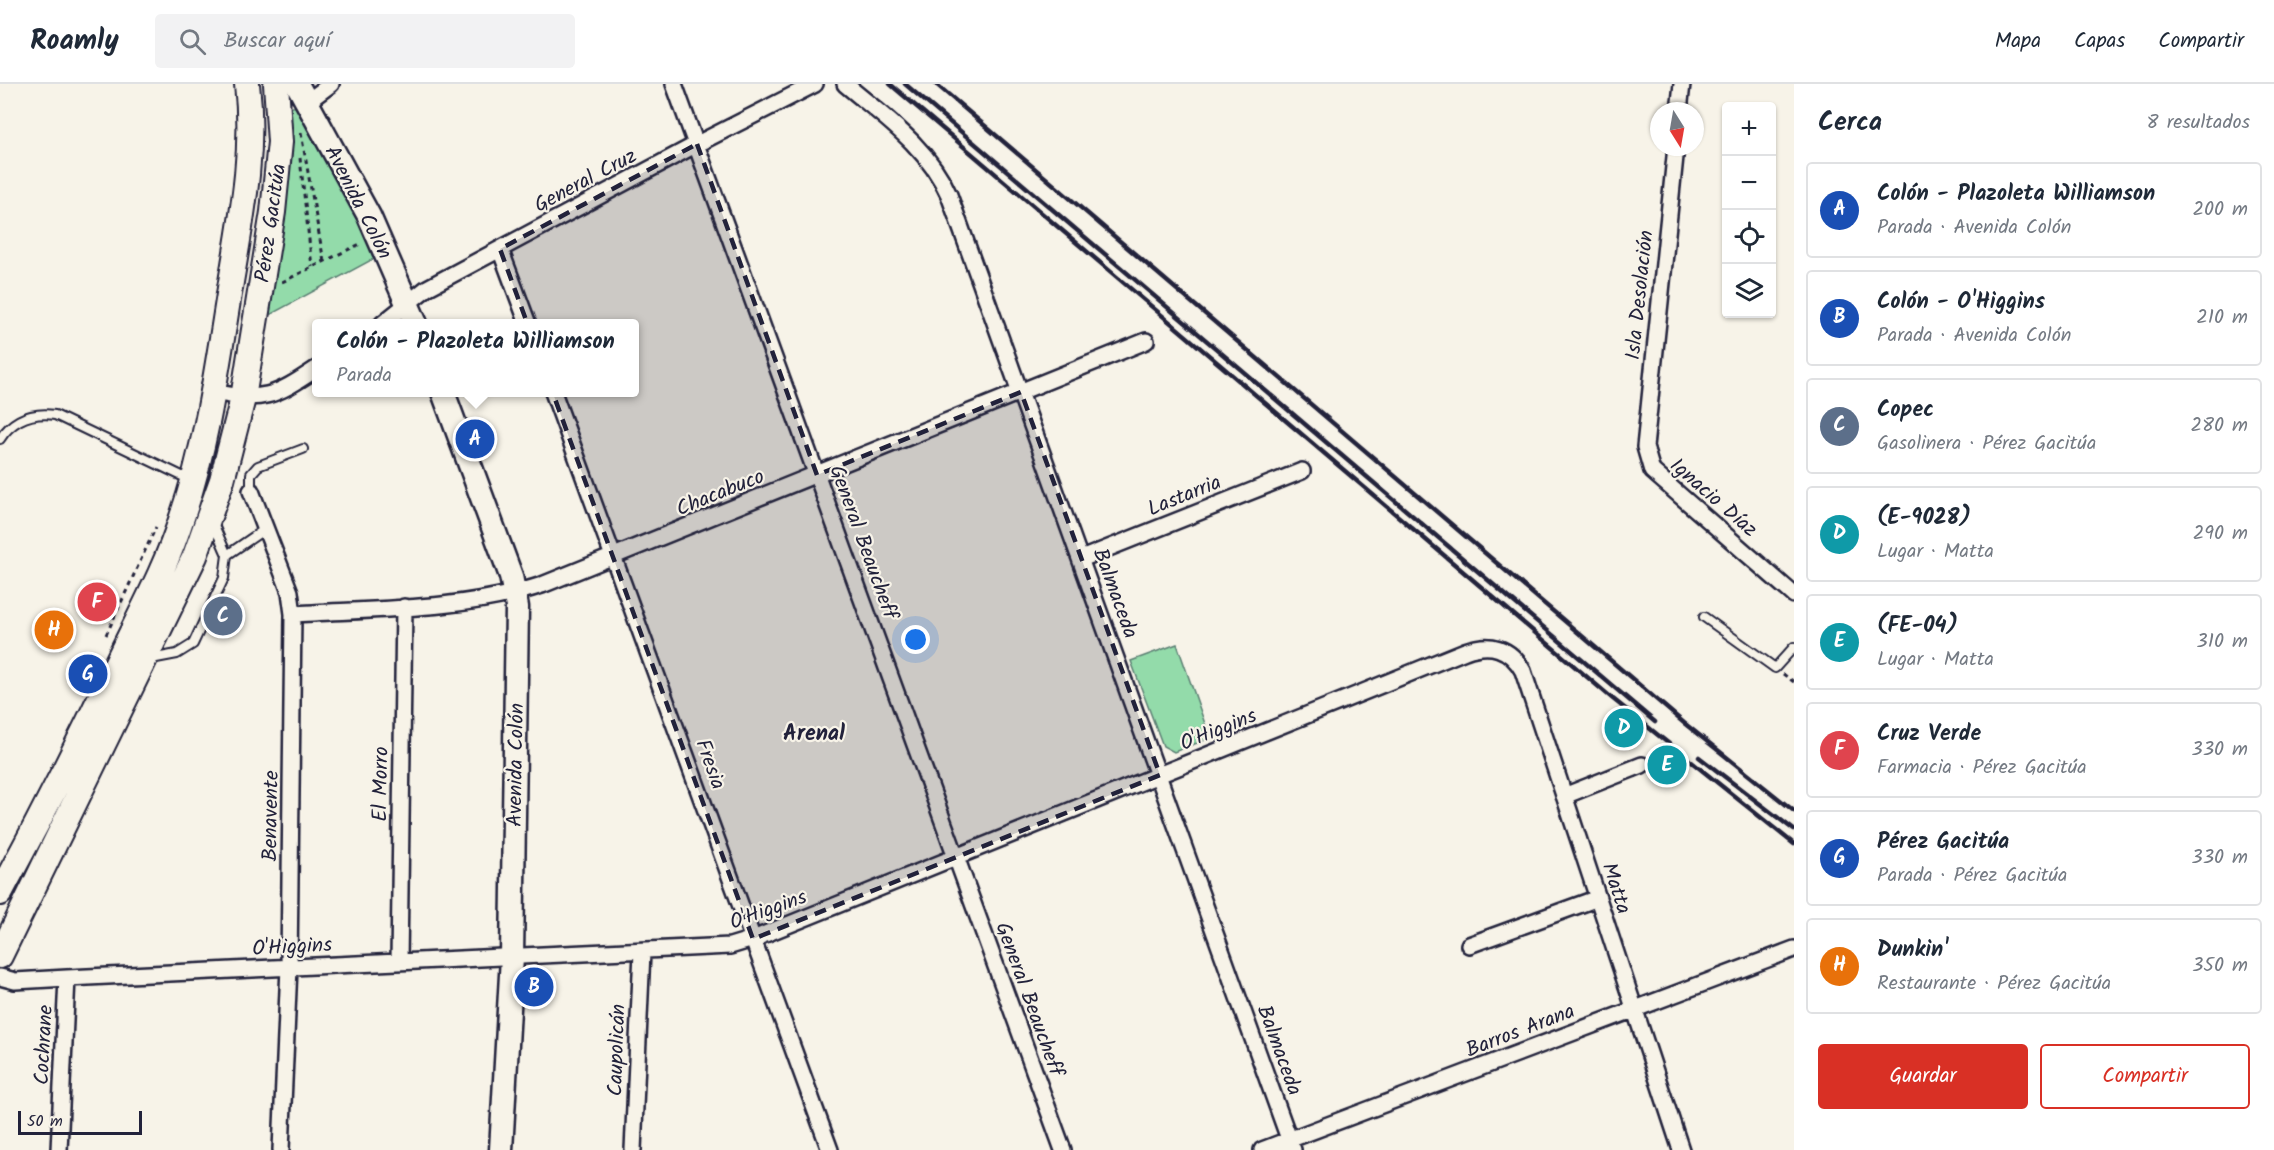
<!DOCTYPE html>
<html lang="es">
<meta charset="utf-8">
<style>
body{margin:0;font-family:Kalam,sans-serif;background:#f2f2f3;color:#1f2937}
.controls{position:absolute;right:18px;top:18px;display:grid;overflow:hidden;border-radius:6px;box-shadow:0 2px 4px #0004}
.controls button{width:54px;height:54px;display:grid;place-items:center;padding:0;border:0;border-bottom:2px solid #e0e1e3;background:#fff;color:#1f2937;font:30px sans-serif}
.compass{position:absolute;left:1650px;top:18px;width:54px;height:54px;border-radius:50%;background:#fff;box-shadow:0 2px 4px #0004;rotate:169deg}
.scale{position:absolute;left:18px;bottom:15px;width:124px;box-sizing:border-box;padding-left:6px;border:3px solid #22223b;border-top:0;font-size:16px;line-height:21px;white-space:nowrap;color:#22223b;-webkit-text-stroke:4px #f7f3e8;paint-order:stroke}
.you{position:absolute;left:916px;top:556px;width:21px;height:21px;margin:-15px;border:4px solid #fff;border-radius:50%;background:#1a73e8;box-shadow:0 0 0 9px #1a73e833}
.badge{display:grid;place-items:center;width:39px;height:39px;border-radius:50%;background:#d93025;color:#fff;font-size:20px;font-weight:700}
.pin{position:absolute;translate:-50% -50%;border:3px solid #fff;box-shadow:0 2px 6px #0006}
.popup{position:absolute;left:312px;top:235px;width:327px;height:78px;box-sizing:border-box;display:grid;place-content:center;border-radius:6px;background:#fff;filter:drop-shadow(0 2px 4px #0005);font-size:20px;white-space:nowrap;color:#747a83}
.popup b{font-size:22px;color:#1f2937}
.popup::after{content:'';position:absolute;left:50%;top:100%;margin-left:-12px;border:12px solid transparent;border-top-color:#fff}
.list{margin:0;padding:0;list-style:none}
h2{display:flex;justify-content:space-between;align-items:center;height:78px;margin:0;padding:0 24px;font-size:26px}
h2 small{font-size:20px;font-weight:400;color:#747a83}
.list li{display:grid;grid-template-columns:39px 1fr auto;gap:18px;align-items:center;box-sizing:border-box;height:96px;margin:0 12px 12px;padding:0 12px;border:2px solid #e0e1e3;border-radius:6px}
.list b{display:block;font-size:22px;white-space:nowrap}
.list p{margin:0;font-size:20px;white-space:nowrap;color:#747a83}
.list em{font-size:20px;font-style:normal;color:#747a83}
.actions{display:flex;gap:12px;padding:18px 24px}
.actions a{flex:1;padding:14px 0;border:2px solid #d93025;border-radius:6px;text-align:center;font-size:21px;color:#d93025}
.actions .main{background:#d93025;color:#fff}
.icon{flex:none;width:33px;height:33px;fill:none;stroke:currentColor;stroke-width:2;stroke-linecap:round;stroke-linejoin:round}
.map{position:relative;flex:none;width:1794px;height:1066px;overflow:hidden}
header{display:flex;align-items:center;gap:36px;box-sizing:border-box;height:84px;padding:0 30px;background:#fff;border-bottom:2px solid #e0e1e3}
header strong{font-size:28px}
nav{display:flex;gap:33px;margin-inline-start:auto;font-size:21px}
.search{width:420px;height:54px;background:#f2f2f3;display:flex;align-items:center;gap:15px;box-sizing:border-box;padding:0 21px;border-radius:6px;color:#747a83;font-size:22px}
main{display:flex}
aside{flex:1;background:#fff}
.map>svg:first-child{display:block}
.green{fill:#93dbaa;stroke:#5a7e72;stroke-width:1.5}
.lines{fill:none;stroke-linecap:round;stroke-linejoin:round}
.lane-casing{stroke:#22223b;stroke-width:12}
.street-casing{stroke:#22223b;stroke-width:20}
.secondary-casing{stroke:#22223b;stroke-width:27}
.primary-casing{stroke:#22223b;stroke-width:28}
.path{stroke:#22223b;stroke-width:3;stroke-dasharray:4.5 4.5;stroke-linecap:butt}
.lane{stroke:#f7f3e8;stroke-width:8}
.street{stroke:#f7f3e8;stroke-width:15}
.secondary{stroke:#f7f3e8;stroke-width:22}
.primary{stroke:#f7f3e8;stroke-width:24}
.rail{stroke:#22223b;stroke-width:4.5}
.marked{fill:#22223b;fill-opacity:0.2;stroke:#22223b;stroke-width:4.5;stroke-dasharray:12 8;stroke-linejoin:round}
.labels{text-anchor:middle;stroke-width:4.5;stroke-linejoin:round;paint-order:stroke}
.street-label{font-size:21px;fill:#22223b;stroke:#f7f3e8}
.neighbourhood-label{font-size:22px;font-weight:bold;fill:#22223b;stroke:#f7f3e8}
</style>
<header>
<strong>Roamly</strong>
<div class="search"><svg class="icon" aria-label="search" viewBox="0 0 24 24"><circle cx="10" cy="10" r="6"/><path d="M15 15l6 6"/></svg>Buscar aquí</div>
<nav><a>Mapa</a><a>Capas</a><a>Compartir</a></nav>
</header>
<main>
<div class="map">
<svg width="1794" height="1066" viewBox="0 0 1794 1066">
<rect width="100%" height="100%" fill="#f7f3e8"/>
<filter id="ink" filterUnits="userSpaceOnUse"><feTurbulence type="fractalNoise" baseFrequency=".0167" numOctaves="2"/><feDisplacementMap in="SourceGraphic" scale="12" xChannelSelector="R" yChannelSelector="G"/><feConvolveMatrix kernelMatrix="1 2 1 2 8 2 1 2 1" color-interpolation-filters="sRGB"/></filter>
<g filter="url(#ink)">
<path class="green" d="M297 22 347 109 377 173 264 234 288 24Z
M1177 560 1210 654 1174 668 1163 662 1131 577Z"/>
<g class="lines">
<g class="lane-casing">
<path id="lane" d="M0 355C13 335 32 328 55 331L184 393 189 398
M251 407V390L258 382 303 365
M227 471 265 445
M1704 533 1775 584 1794 563
M151 575 177 570 193 560 224 494 227 471 213 439"/>
</g>
<g class="street-casing">
<path id="street" d="M674 0 1063 1066
M845 0C884 33 928 63 949 111L1293 1066
M307 18 331 0
M1679 27 1682 0
M1676 63 1645 363 1652 387 1794 511
M500 165 528 240
M382 240 427 204 697 60 815 0
M213 308C263 318 274 313 316 285
M553 308 830 1066
M251 407 290 508 293 530 289 883 281 1066
M1081 475 1302 387
M293 530C373 525 466 526 542 501L1146 257
M1564 712 1642 681
M1469 861 1598 814
M399 878 404 523
M0 893 15 897 67 894 730 862 753 855 1465 567C1490 558 1510 563 1523 587L1681 1066
M59 1066 67 894
M633 1066 642 868
M1262 1066 1794 865"/>
</g>
<g class="secondary-casing">
<path id="secondary" d="M297 0 369 132 416 240
M443 308 511 492 517 523 512 873 501 1066"/>
</g>
<g class="primary-casing">
<path id="primary" d="M0 809C43 730 83 651 121 570 143 525 167 481 182 433 208 357 218 277 231 198 242 132 255 67 247 0
M0 872 195 472 222 396 243 314 273 128 280 58 276 0"/>
</g>
<path class="path" d="M301 49 324 178
M300 74 312 183
M282 198 360 160
M106 551 156 443
M1783 590 1794 598"/>
<use href="#lane" class="lane"/>
<use href="#street" class="street"/>
<use href="#secondary" class="secondary"/>
<use href="#primary" class="primary"/>
<path class="rail" d="M890 0 1613 615 1794 760
M905 0 1655 638
M936 0 1684 639 1794 727
M1699 673 1794 746"/>
</g>
</g>
<path class="marked" d="M697 60 817 391 1021 308 1160 691 753 855 500 165Z"/>
<g class="labels">
<g class="street-label">
<text transform="translate(585 96) rotate(-28)" y="7">General Cruz</text>
<text transform="translate(359 118) rotate(63)" y="7">Avenida Colón</text>
<text transform="translate(270 139) rotate(-82)" y="7">Pérez Gacitúa</text>
<text transform="translate(1639 211) rotate(-84)" y="7">Isla Desolación</text>
<text transform="translate(720 408) rotate(-22)" y="7">Chacabuco</text>
<text transform="translate(1184 411) rotate(-22)" y="7">Lastarria</text>
<text transform="translate(1714 413) rotate(41)" y="7">Ignacio Díaz</text>
<text transform="translate(864 458) rotate(70)" y="7">General Beaucheff</text>
<text transform="translate(1116 509) rotate(70)" y="7">Balmaceda</text>
<text transform="translate(1218 645) rotate(-22)" y="7">O'Higgins</text>
<text transform="translate(711 680) rotate(70)" y="7">Fresia</text>
<text transform="translate(515 681) rotate(-89)" y="7">Avenida Colón</text>
<text transform="translate(380 700) rotate(-89)" y="7">El Morro</text>
<text transform="translate(270 732) rotate(-89)" y="7">Benavente</text>
<text transform="translate(1617 804) rotate(72)" y="7">Matta</text>
<text transform="translate(768 825) rotate(-20)" y="7">O'Higgins</text>
<text transform="translate(292 862) rotate(-3)" y="7">O'Higgins</text>
<text transform="translate(1030 915) rotate(70)" y="7">General Beaucheff</text>
<text transform="translate(1520 946) rotate(-21)" y="7">Barros Arana</text>
<text transform="translate(43 961) rotate(-87)" y="7">Cochrane</text>
<text transform="translate(616 966) rotate(-88)" y="7">Caupolicán</text>
<text transform="translate(1280 966) rotate(70)" y="7">Balmaceda</text>
</g>
<g class="neighbourhood-label">
<text x="814" y="656">Arenal</text>
</g>
</g>
</svg>
<div class="controls">
<button>+</button>
<button>−</button>
<button><svg class="icon" aria-label="locate" viewBox="0 0 24 24"><circle cx="12" cy="12" r="6"/><path d="M12 2v4M12 18v4M2 12h4M18 12h4"/></svg></button>
<button><svg class="icon" aria-label="layers" viewBox="0 0 24 24"><path d="M12 4l9 5-9 5-9-5zM3 14l9 5 9-5"/></svg></button>
</div>
<svg class="compass" viewBox="-18 -18 36 36"><path d="M0-13l5 13h-10z" fill="#e53935"/><path d="M0 13l5-13h-10z" fill="#747a83"/></svg>
<div class="scale">50 m</div>
<div class="you"></div>
<div class="pin badge" style="left:475px;top:355px;background:#1a4fb4">A</div>
<div class="popup"><b>Colón - Plazoleta Williamson</b>Parada</div>
<div class="pin badge" style="left:534px;top:903px;background:#1a4fb4">B</div>
<div class="pin badge" style="left:223px;top:532px;background:#5c6f8a">C</div>
<div class="pin badge" style="left:1624px;top:644px;background:#0f9aa8">D</div>
<div class="pin badge" style="left:1667px;top:681px;background:#0f9aa8">E</div>
<div class="pin badge" style="left:97px;top:518px;background:#e0444e">F</div>
<div class="pin badge" style="left:88px;top:590px;background:#1a4fb4">G</div>
<div class="pin badge" style="left:54px;top:546px;background:#e8710a">H</div>
</div>
<aside>
<h2>Cerca<small>8 resultados</small></h2>
<ul class="list">
<li><span class="badge" style="background:#1a4fb4">A</span><div><b>Colón - Plazoleta Williamson</b><p>Parada · Avenida Colón</p></div><em>200 m</em></li>
<li><span class="badge" style="background:#1a4fb4">B</span><div><b>Colón - O'Higgins</b><p>Parada · Avenida Colón</p></div><em>210 m</em></li>
<li><span class="badge" style="background:#5c6f8a">C</span><div><b>Copec</b><p>Gasolinera · Pérez Gacitúa</p></div><em>280 m</em></li>
<li><span class="badge" style="background:#0f9aa8">D</span><div><b>(E-9028)</b><p>Lugar · Matta</p></div><em>290 m</em></li>
<li><span class="badge" style="background:#0f9aa8">E</span><div><b>(FE-04)</b><p>Lugar · Matta</p></div><em>310 m</em></li>
<li><span class="badge" style="background:#e0444e">F</span><div><b>Cruz Verde</b><p>Farmacia · Pérez Gacitúa</p></div><em>330 m</em></li>
<li><span class="badge" style="background:#1a4fb4">G</span><div><b>Pérez Gacitúa</b><p>Parada · Pérez Gacitúa</p></div><em>330 m</em></li>
<li><span class="badge" style="background:#e8710a">H</span><div><b>Dunkin'</b><p>Restaurante · Pérez Gacitúa</p></div><em>350 m</em></li>
</ul>
<div class="actions"><a class="main">Guardar</a><a>Compartir</a></div>
</aside>
</main>
